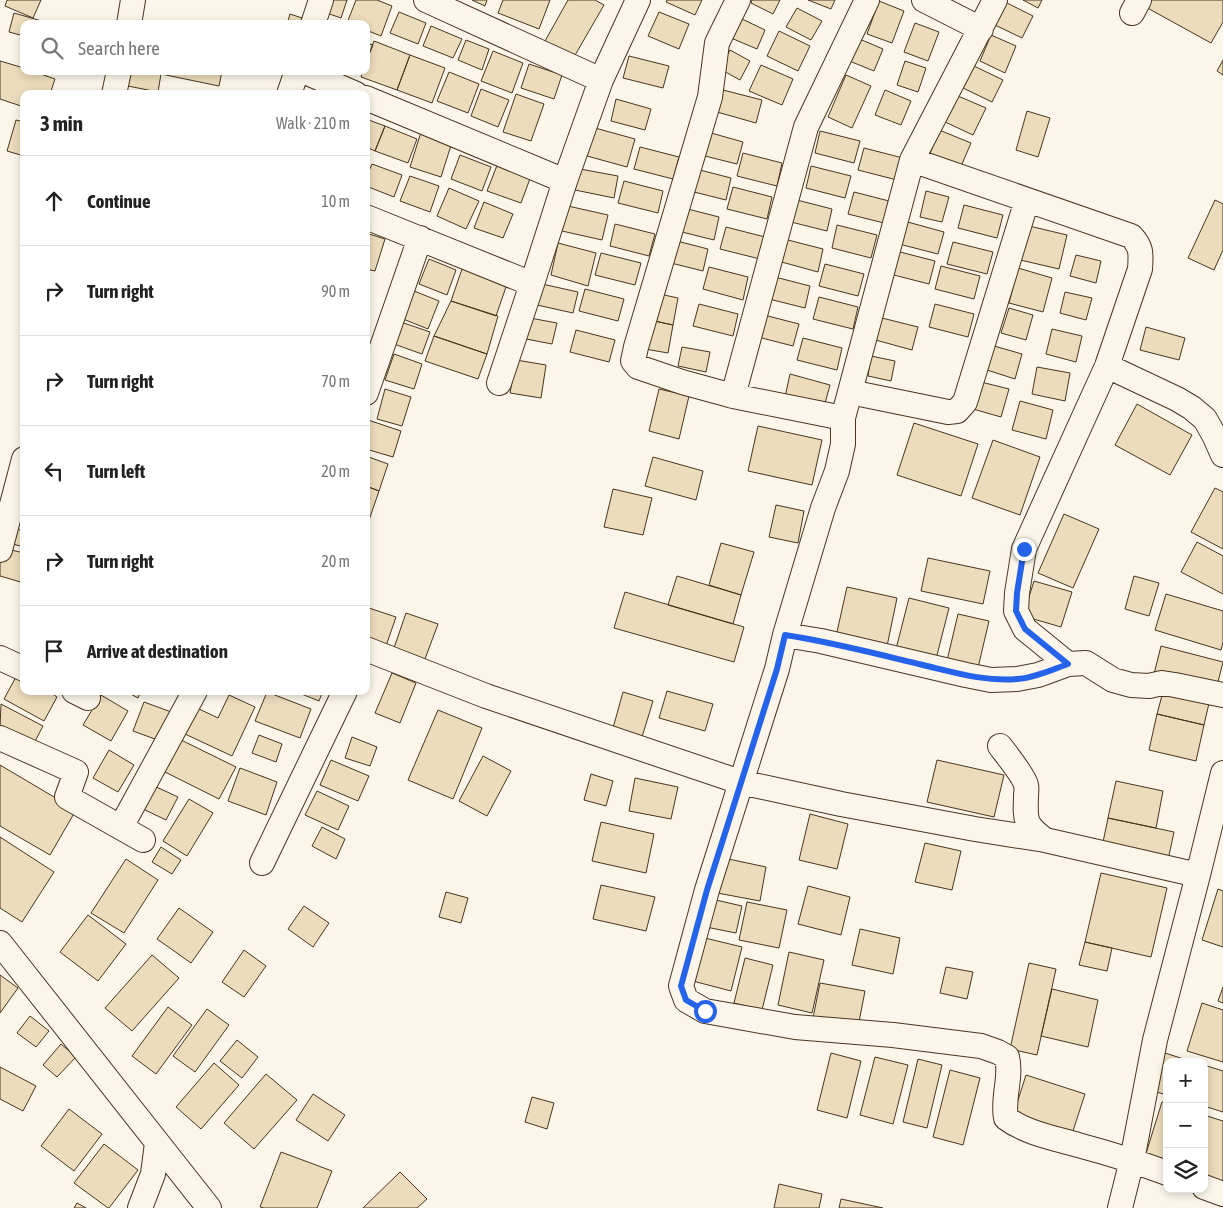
<!DOCTYPE html>
<meta charset="utf-8">
<style>
body{margin:0;font-family:"Asap Condensed",sans-serif;background:#f6f6f6;color:#222}
.controls{position:absolute;right:15px;bottom:15px;display:grid;overflow:hidden;border-radius:10px;box-shadow:0 2px 8px #0003}
.controls button{width:45px;height:45px;display:grid;place-items:center;padding:0;border:0;border-bottom:1px solid #e0e0e0;background:#fff;color:#222;font:25px sans-serif}
.stop{position:absolute;width:15px;height:15px;margin:-11px;border:4px solid #2563eb;border-radius:50%;background:#fff}
.stop.end{background:#2563eb;border-color:#fff;box-shadow:0 1px 5px #0008}
.list{margin:0;padding:0;list-style:none}
h2{display:flex;justify-content:space-between;align-items:center;height:65px;margin:0;padding:0 20px;font-size:21px}
h2 small{font-size:16px;font-weight:400;color:#767676}
.list li{display:grid;grid-template-columns:32px 1fr auto;gap:15px;align-items:center;box-sizing:border-box;height:90px;padding:0 20px;border-top:1px solid #e0e0e0}
.list b{display:block;font-size:19px;white-space:nowrap}
.list em{font-size:16px;font-style:normal;color:#767676}
.icon{flex:none;width:28px;height:28px;fill:none;stroke:currentColor;stroke-width:2;stroke-linecap:round;stroke-linejoin:round}
.map{position:relative;flex:none;width:1223px;height:1208px;overflow:hidden}
.search{position:absolute;background:#fff;box-shadow:0 2px 8px #0003;left:20px;top:20px;width:350px;height:55px;display:flex;align-items:center;gap:12px;box-sizing:border-box;padding:0 18px;border-radius:10px;color:#767676;font-size:19px}
.panel{position:absolute;background:#fff;box-shadow:0 2px 8px #0003;left:20px;top:90px;width:350px;height:605px;border-radius:10px}
.map>svg:first-child{display:block}
.building{fill:#ecdcbc;stroke:#4a3520}
.lines{fill:none;stroke-linecap:round;stroke-linejoin:round}
.minor-casing{stroke:#4a3520;stroke-width:26}
.minor{stroke:#fbf6e9;stroke-width:24}
.route{stroke:#2563eb;stroke-width:6}
</style>
<div class="map">
<svg width="1223" height="1208" viewBox="0 0 1223 1208">
<rect width="100%" height="100%" fill="#fbf6e9"/>
<path class="building" d="M7 0H41L33 18 5 6Z
M325 0H347L341 18 321 11Z
M356 0H377L392 6 381 36 366 30V24L347 23Z
M472 0H487L485 6Z
M503 0H550L539 29 498 13Z
M568 0H595L604 5 574 57 545 41Z
M667 0H702L695 15 666 2Z
M752 0H780L773 14 751 3Z
M808 0H835L831 9Z
M1023 0H1042L1038 8Z
M1145 0H1223V22L1211 43 1142 5Z
M879 1 904 11 892 43 867 34Z
M1005 2 1033 16 1022 38 995 25Z
M797 8 822 21 811 40 786 27Z
M399 12 426 23 418 44 390 33Z
M659 12 689 24 679 49 648 36Z
M14 13 52 24H24V36L9 32Z
M290 14 311 21 310 24H287Z
M740 18 765 30 757 49 731 38Z
M915 23 939 32 928 61 904 52Z
M431 26 462 39 453 58 423 46Z
M779 31 810 46 798 71 767 56Z
M991 35 1016 46 1005 73 980 61Z
M857 38 883 49 874 71 847 60Z
M466 40 489 49 482 70 458 60Z
M374 41 410 55 397 90 361 77 363 71H366V62Z
M366 43 373 45 366 62Z
M730 50 750 61 740 80 720 69Z
M493 51 523 63 512 93 481 81Z
M410 55 445 68 432 103 397 90Z
M629 56 669 66 663 88 623 78Z
M1223 60V75L1217 71Z
M0 61 24 68V71H32L55 79 50 94H24V107L0 99Z
M905 61 926 68 918 92 897 85Z
M529 64 562 75 554 99 521 88Z
M761 65 793 79 782 105 749 91Z
M974 66 1003 80 992 102 963 88Z
M121 71H222L219 86 161 74 158 92 118 84Z
M449 72 479 84 468 113 437 101Z
M846 75 871 86 852 128 828 117Z
M481 89 509 100 498 127 471 116Z
M723 90 762 100 756 123 717 112Z
M885 90 911 101 901 125 875 115Z
M516 94 544 104 531 141 503 132Z
M958 96 986 108 973 135 945 122Z
M616 99 651 109 645 130 611 121Z
M1027 111 1050 118 1038 157 1016 150Z
M366 119 385 126 375 151 366 147Z
M16 120 24 122V156L7 151Z
M385 126 417 139 408 163 375 151Z
M595 128 635 139 627 167 587 156Z
M422 129 453 139 441 177 410 167Z
M939 130 971 143 959 171 928 159Z
M704 131 743 142 737 164 697 154Z
M820 131 860 141 854 163 815 153Z
M640 147 679 157 673 179 634 169Z
M864 148 903 158 897 180 858 170Z
M743 153 782 163 777 186 737 176Z
M460 155 491 167 482 191 451 179Z
M498 163 531 176 521 203 487 191Z
M372 164 402 175 394 197 366 186V178Z
M811 166 851 176 845 198 806 188Z
M692 168 731 178 726 200 686 190Z
M580 169 618 176 614 198 575 190Z
M410 176 439 186 430 212 400 201Z
M624 181 663 191 658 213 618 203Z
M733 187 772 197 767 219 727 209Z
M449 188 479 201 466 229 437 216Z
M926 191 949 197 942 222 920 217Z
M854 192 893 202 888 224 848 214Z
M793 199 832 209 827 231 787 221Z
M1215 200 1223 204V250L1214 270 1188 258Z
M484 202 513 214 503 238 474 228Z
M964 205 1003 215 997 238 958 228Z
M568 206 608 215 602 240 562 231Z
M680 207 719 217 714 240 674 230Z
M904 221 944 232 938 254 899 244Z
M615 224 655 234 649 256 610 246Z
M837 225 877 235 871 258 832 248Z
M1025 225 1067 235 1059 269 1016 259Z
M726 227 765 237 760 259 720 249Z
M366 233 385 239 375 271 366 269Z
M669 239 708 249 703 271 663 261Z
M784 239 823 249 818 272 778 261Z
M953 242 993 252 987 274 947 264Z
M558 243 596 253 588 286 551 275Z
M896 251 935 261 929 284 890 274Z
M601 253 641 263 635 285 595 275Z
M1076 255 1101 261 1096 283 1070 276Z
M429 259 456 270 447 295 419 284Z
M825 264 864 274 858 296 819 286Z
M941 266 980 276 974 299 935 289Z
M709 267 748 277 743 300 703 289Z
M1018 268 1052 278 1043 312 1009 303Z
M462 269 507 284 496 316 451 301Z
M771 276 810 286 805 308 765 298Z
M542 284 578 292 573 313 537 305Z
M585 289 624 299 618 321 579 311Z
M414 291 439 301 428 329 403 319Z
M1065 292 1092 298 1086 320 1060 313Z
M655 293 678 298 673 325 650 320Z
M819 297 858 307 853 329 813 319Z
M451 301 498 316 487 354 434 336Z
M699 304 738 314 733 336 693 326Z
M935 304 974 314 968 337 929 327Z
M1009 308 1033 315 1026 340 1001 333Z
M760 314 799 324 793 346 754 336Z
M878 317 918 327 912 350 872 339Z
M530 318 557 323 552 344 526 339Z
M650 320 673 325 668 353 645 349Z
M401 322 430 332 422 354 394 344Z
M1146 327 1185 338 1179 360 1140 350Z
M1052 329 1082 336 1076 362 1046 354Z
M576 330 615 340 609 362 570 352Z
M434 336 487 354 478 379 425 361Z
M803 338 842 348 837 370 797 360Z
M994 346 1022 354 1015 379 987 370Z
M682 347 710 352 706 372 678 366Z
M394 354 422 364 414 389 385 380Z
M871 356 895 361 891 381 868 376Z
M516 360 546 365 541 398 510 393Z
M1037 367 1070 373 1065 401 1032 394Z
M790 374 830 385 824 407 785 397Z
M981 382 1009 389 1001 417 973 409Z
M385 389 411 397 402 426 377 419Z
M659 389 689 396 679 439 649 431Z
M1020 401 1053 410 1046 439 1012 430Z
M1137 404 1192 435 1170 475 1115 445Z
M368 420 401 431 393 457 366 449V425Z
M914 423 978 444 961 496 897 475Z
M758 426 822 440 812 485 748 471Z
M993 440 1040 457 1020 515 972 498Z
M366 456 388 464 379 491 366 486Z
M653 457 703 471 696 500 645 486Z
M366 486 379 491 368 523 366 522Z
M1215 488 1223 492V549L1191 532Z
M613 489 652 498 643 535 604 527Z
M776 505 804 511 798 543 769 537Z
M1064 514 1099 529 1073 588 1038 573Z
M13 528 24 531V547L9 543Z
M1197 542 1223 556V594L1181 572Z
M721 543 754 552 741 595 709 585Z
M3 548 24 553V583L0 576V558Z
M928 558 990 571 983 604 921 591Z
M677 576 741 595 733 624 668 605Z
M1134 576 1159 583 1149 616 1125 609Z
M1034 581 1072 592 1061 627 1023 616Z
M847 587 897 598 886 651 835 641Z
M625 592 744 627 734 662 614 628Z
M1166 594 1223 611V642L1221 650 1155 630Z
M909 598 949 608 936 659 896 649Z
M369 608 396 617 386 646 366 639V617Z
M406 613 438 624 425 659 394 648Z
M958 614 989 621 977 672 946 665Z
M1161 646 1223 662 1216 690 1154 674Z
M392 673 416 683 400 723 375 713Z
M17 675 24 678V691H48L57 697 44 721 4 699Z
M1164 688 1210 699 1204 725 1157 714Z
M125 691H141L138 698Z
M294 691H323L319 701Z
M667 691 713 704 705 731 659 718Z
M267 692 311 709 300 738 255 721Z
M623 692 653 701 642 737 613 728Z
M101 695 128 711 111 741 83 725Z
M229 695 255 707 232 756 185 734 197 708 218 718Z
M144 702 174 713 163 742 133 731Z
M1 704 43 726 33 745 0 728Z
M438 710 482 728 453 799 408 780Z
M1157 714 1204 725 1196 761 1149 750Z
M259 735 282 744 276 762 252 753Z
M352 737 377 747 370 766 345 758Z
M177 738 236 767 219 799 161 770Z
M109 750 134 765 118 792 93 778Z
M483 756 511 771 487 816 459 801Z
M331 760 369 776 358 801 320 785Z
M937 760 1004 775 994 817 927 802Z
M0 765 76 810 50 855 0 826Z
M240 768 277 782 266 815 228 801Z
M591 774 613 781 606 806 584 800Z
M635 778 678 787 671 819 629 811Z
M1116 781 1163 791 1156 828 1108 818Z
M152 785 178 797 166 820 141 808Z
M317 791 349 806 338 830 305 815Z
M189 799 213 813 187 856 163 841Z
M810 814 848 824 837 869 799 860Z
M1108 818 1174 832 1168 860 1102 847Z
M601 822 654 834 646 873 592 861Z
M322 827 345 839 336 859 312 846Z
M0 837 54 872 22 922 0 908Z
M925 843 961 851 952 890 915 882Z
M161 847 181 860 172 874 152 862Z
M719 857 766 867 760 901 712 892Z
M126 859 158 880 124 933 91 913Z
M1101 873 1167 888 1151 957 1085 942Z
M601 885 655 897 646 931 593 919Z
M808 886 850 897 841 935 798 924Z
M1218 889 1223 891V947L1202 940Z
M446 892 468 898 461 923 439 917Z
M707 898 742 906 736 933 701 926Z
M747 902 787 910 779 948 739 940Z
M304 906 329 923 313 947 288 929Z
M179 908 213 932 191 963 157 939Z
M88 915 126 944 98 981 60 952Z
M860 929 900 938 893 974 852 965Z
M701 937 742 947 731 991 689 980Z
M1085 942 1112 948 1107 971 1079 965Z
M244 950 266 966 244 997 222 982Z
M789 952 824 960 812 1013 778 1005Z
M152 955 179 978 132 1031 105 1008Z
M745 958 773 965 762 1010 734 1003Z
M1029 963 1056 969 1037 1055 1010 1049Z
M946 967 973 972 967 999 940 993Z
M0 975 18 988 0 1013Z
M820 983 865 991 858 1027 813 1018Z
M1223 987V1003L1218 1001Z
M1052 989 1098 1000 1088 1047 1041 1036Z
M1202 1003 1223 1010V1062L1187 1051Z
M168 1007 192 1025 156 1074 132 1056Z
M207 1009 229 1025 195 1072 173 1056Z
M30 1016 49 1031 36 1047 17 1033Z
M237 1040 258 1057 242 1078 220 1061Z
M61 1044 76 1057 57 1077 43 1065Z
M831 1053 861 1061 847 1118 817 1110Z
M1165 1053 1193 1062H1167V1095L1153 1091Z
M875 1057 908 1065 893 1124 860 1115Z
M918 1059 942 1065 927 1128 903 1122Z
M214 1063 239 1085 201 1129 176 1107Z
M1204 1065 1223 1071V1112L1204 1106Z
M0 1067 36 1086 23 1111 0 1099Z
M950 1070 980 1078 963 1145 933 1137Z
M266 1074 297 1100 254 1149 224 1123Z
M1026 1075 1085 1094 1071 1137 1012 1119Z
M313 1094 345 1115 328 1141 296 1120Z
M532 1097 554 1103 547 1129 525 1122Z
M1162 1102 1167 1103V1170L1143 1163Z
M69 1109 102 1134 74 1171 41 1146Z
M1204 1115 1223 1121V1187L1204 1182Z
M104 1144 138 1170 109 1208H108L74 1183Z
M281 1152 332 1171 317 1208H264L260 1207Z
M400 1172 427 1199 417 1208H363Z
M779 1184 822 1194 819 1208H774Z
M841 1199 883 1208H839Z
M77 1203 86 1208H74Z"/>
<g class="lines">
<g class="minor-casing">
<path id="minor" d="M426 0 601 80
M924 0 981 29
M1132 13 1139 0
M129 24 133 0
M313 24 321 0
M303 71 356 94
M114 94 119 71
M289 94 297 71
M366 98 565 181
M912 160 995 0
M366 217 532 284
M1107 366 1177 399 1192 408 1205 419 1214 435 1223 455
M499 383 532 284 565 181 601 80 638 0
M850 392 948 412 957 411 965 402 1027 200
M366 393 420 238
M733 396 682 382 638 367 633 361 636 347 710 97 717 43 738 0
M843 418 733 396 806 127 867 0
M0 550 24 459
M785 635 823 508 837 471 843 444V418L912 160 1131 236C1142 247 1141 254 1140 269L1107 366 1024 549 1017 593 1016 611 1025 629 1068 664
M366 649 486 696 740 782 841 804 975 829 1045 840
M0 658 24 669
M74 691 88 698
M0 738 76 772 67 797 143 840
M1000 746C1006 754 1024 776 1026 785 1027 788 1026 793 1026 797 1025 821 1025 825 1045 840L1198 875
M121 827 195 691
M262 863 345 691
M0 943 209 1208
M1167 1173C1137 1162 1108 1153 1078 1145 1054 1138 1026 1133 1006 1118 1002 1098 1012 1077 1007 1057L998 1052 981 1046 893 1035 795 1027 705 1011 686 1000 681 986 707 890 777 669 785 635 821 641 966 675 991 680 1017 679 1038 675 1068 664 1086 663 1113 680 1131 685 1149 686 1162 683 1175 685 1223 695
M1204 1187 1223 1194
M140 1208 153 1174 157 1143
M1120 1208 1132 1160 1155 1040 1198 875 1223 773"/>
</g>
<use href="#minor" class="minor"/>
</g>
<g class="lines">
<path class="route" d="M705 1011 686 1000 681 986 707 890 777 669 785 635C832 642 877 654 923 665 953 672 985 682 1017 679 1034 678 1051 670 1068 664L1025 629 1016 611 1017 593 1024 549"/>
</g>
</svg>
<div class="controls">
<button>+</button>
<button>−</button>
<button><svg class="icon" aria-label="layers" viewBox="0 0 24 24"><path d="M12 4l9 5-9 5-9-5zM3 14l9 5 9-5"/></svg></button>
</div>
<div class="stop" style="left:705px;top:1011px"></div>
<div class="stop end" style="left:1024px;top:549px"></div>
<div class="search"><svg class="icon" aria-label="search" viewBox="0 0 24 24"><circle cx="10" cy="10" r="6"/><path d="M15 15l6 6"/></svg>Search here</div>
<section class="panel">
<h2>3 min<small>Walk · 210 m</small></h2>
<ul class="list">
<li><svg class="icon" aria-label="ahead" viewBox="0 0 24 24"><path d="M12 20V5M6 11l6-6 6 6"/></svg><div><b>Continue</b></div><em>10 m</em></li>
<li><svg class="icon" aria-label="right" viewBox="0 0 24 24"><path d="M7 20v-9h11M14 6l5 5-5 5"/></svg><div><b>Turn right</b></div><em>90 m</em></li>
<li><svg class="icon" aria-label="right" viewBox="0 0 24 24"><path d="M7 20v-9h11M14 6l5 5-5 5"/></svg><div><b>Turn right</b></div><em>70 m</em></li>
<li><svg class="icon" aria-label="left" viewBox="0 0 24 24"><path d="M17 20v-9H6M10 6l-5 5 5 5"/></svg><div><b>Turn left</b></div><em>20 m</em></li>
<li><svg class="icon" aria-label="right" viewBox="0 0 24 24"><path d="M7 20v-9h11M14 6l5 5-5 5"/></svg><div><b>Turn right</b></div><em>20 m</em></li>
<li><svg class="icon" aria-label="arrive" viewBox="0 0 24 24"><path d="M6 21V4h12l-3 4 3 4H6"/></svg><div><b>Arrive at destination</b></div></li>
</ul>
</section>
</div>
